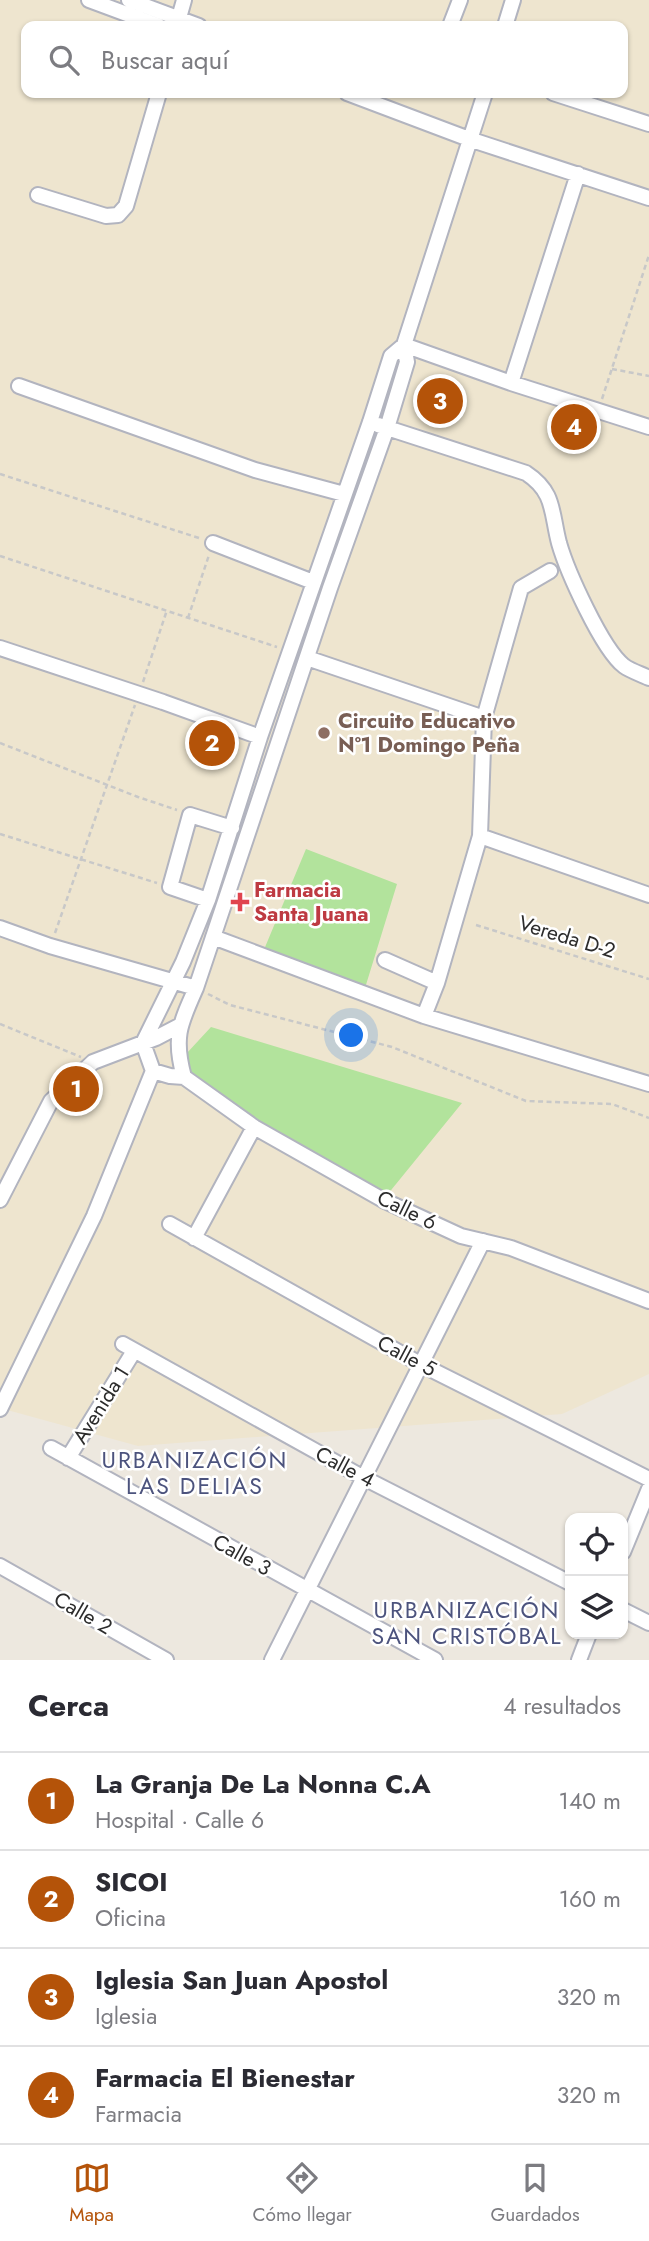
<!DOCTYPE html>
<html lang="es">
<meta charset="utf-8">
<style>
body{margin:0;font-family:Jost,sans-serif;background:#f2f2f3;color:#2b2b33}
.controls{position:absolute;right:21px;bottom:21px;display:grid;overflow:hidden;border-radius:14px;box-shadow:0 2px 5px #0004}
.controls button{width:63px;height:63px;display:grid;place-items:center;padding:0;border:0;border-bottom:2px solid #e1e1e2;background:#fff;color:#2b2b33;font:35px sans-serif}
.you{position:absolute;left:352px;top:1036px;width:24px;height:24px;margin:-18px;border:5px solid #fff;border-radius:50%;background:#1a73e8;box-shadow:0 0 0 10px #1a73e833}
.badge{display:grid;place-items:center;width:46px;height:46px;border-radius:50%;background:#b45309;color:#fff;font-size:23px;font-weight:700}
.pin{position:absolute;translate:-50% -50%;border:4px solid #fff;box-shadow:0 2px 7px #0006}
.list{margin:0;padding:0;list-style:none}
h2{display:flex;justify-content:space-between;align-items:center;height:91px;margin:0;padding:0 28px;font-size:30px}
h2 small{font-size:23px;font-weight:400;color:#7c7c81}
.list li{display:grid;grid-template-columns:46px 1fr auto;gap:21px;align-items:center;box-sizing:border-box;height:98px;padding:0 28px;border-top:2px solid #e1e1e2}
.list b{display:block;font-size:26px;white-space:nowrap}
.list p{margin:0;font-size:23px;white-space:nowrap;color:#7c7c81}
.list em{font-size:23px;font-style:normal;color:#7c7c81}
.icon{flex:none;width:38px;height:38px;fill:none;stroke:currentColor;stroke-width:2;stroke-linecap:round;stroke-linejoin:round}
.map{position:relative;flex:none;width:649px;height:1660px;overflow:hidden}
.search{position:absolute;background:#fff;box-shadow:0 2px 5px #0004;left:21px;right:21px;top:21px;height:77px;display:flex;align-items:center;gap:18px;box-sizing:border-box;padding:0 24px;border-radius:14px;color:#7c7c81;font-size:26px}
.sheet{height:483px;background:#fff}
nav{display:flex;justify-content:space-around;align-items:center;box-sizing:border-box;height:98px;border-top:2px solid #e1e1e2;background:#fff;font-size:19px;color:#7c7c81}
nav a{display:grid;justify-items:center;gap:4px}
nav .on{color:#b45309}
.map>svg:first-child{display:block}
.education{fill:#eee5cf;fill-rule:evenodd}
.green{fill:#b2e39c}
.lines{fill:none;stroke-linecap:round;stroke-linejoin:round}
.minor-casing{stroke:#b2b4bf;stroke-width:18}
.path{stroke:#c8c8c8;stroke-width:2.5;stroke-dasharray:5 3.5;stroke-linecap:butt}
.minor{stroke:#fff;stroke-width:14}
.education-dot{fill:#8d6e63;stroke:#fff;stroke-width:2.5}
.health-dot{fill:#e0444e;stroke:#fff;stroke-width:2.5}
.labels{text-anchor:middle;stroke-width:5;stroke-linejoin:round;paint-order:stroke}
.education-label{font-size:21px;font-weight:bold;fill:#785e54;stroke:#fff;text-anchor:start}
.health-label{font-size:21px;font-weight:bold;fill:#be3a42;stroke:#fff;text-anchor:start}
.street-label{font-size:21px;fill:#2c2c2c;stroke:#fff}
.neighbourhood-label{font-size:23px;letter-spacing:2px;fill:#4c537d;stroke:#fff}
</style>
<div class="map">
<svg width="649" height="1660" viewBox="0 0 649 1660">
<rect width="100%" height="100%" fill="#ede8df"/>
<path class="education" d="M0 0H649V1374L562 1414 138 1446 0 1408ZM26 26H623V93H26Z"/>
<path class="green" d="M306 849 397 884 365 988 263 952Z
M211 1027 462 1103 383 1200 258 1133 174 1067Z"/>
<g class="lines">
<g class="minor-casing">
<path id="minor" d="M89 0 159 26
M129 0 199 26
M177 25 184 0
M450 26 460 0
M505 26 513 0
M347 93 469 139 649 198
M553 93 649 124
M38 195 106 216 118 215 126 206 159 93
M404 345 511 383 649 427
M511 383 578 174
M19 386 255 470 344 494
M378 425 526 473C555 492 551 512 559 543 567 571 602 649 624 666 631 671 641 674 649 678
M213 543 313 582
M0 648 163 702 260 737
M307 658 484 718
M480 836 649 895
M208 900 170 887 190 815 232 828
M0 928 50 946 196 988
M213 937 424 1016 649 1084
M385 960 437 983
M424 1016 437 983 480 836 484 718 521 588 550 571
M184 1077C173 1037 180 1024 196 988L330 588 387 428 407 362 404 345 485 93
M184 1077 170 1076 153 1071 143 1043 183 962 208 900 260 737 370 422 391 356 404 345
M184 1077 254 1127 383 1200 461 1236 511 1248 649 1301
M0 1200 51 1101 93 1062 156 1038 179 1026
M170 1224 422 1365 649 1479
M194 1238 254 1127
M123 1344 364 1478 570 1583
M0 1409 94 1216 153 1071
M51 1448 435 1660
M68 1458 134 1351
M623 1552 649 1489
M0 1566 166 1660
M623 1610 649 1623
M272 1660 483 1241
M579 1660 589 1634"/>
</g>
<path class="path" d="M612 369 649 376
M602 399 649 255
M0 474 202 539
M0 556 277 647
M188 618 209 555
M143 682 167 610
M0 743 138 797 177 810
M0 834 157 883
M476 925 649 979
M55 933 135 705
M208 994 230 1005 392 1047 526 1101 612 1104 649 1118
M0 1024 81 1057"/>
<use href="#minor" class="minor"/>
</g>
<circle class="education-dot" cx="324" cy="733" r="7"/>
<path class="health-dot" d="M236.5 891.5h7v7h7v7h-7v7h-7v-7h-7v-7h7z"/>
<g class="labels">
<g class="education-label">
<text x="338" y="728">Circuito Educativo<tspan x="338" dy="24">Nº1 Domingo Peña</tspan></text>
</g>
<g class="health-label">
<text x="254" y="897">Farmacia<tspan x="254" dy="24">Santa Juana</tspan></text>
</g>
<g class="street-label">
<text transform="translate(567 937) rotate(17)" y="7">Vereda D-2</text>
<text transform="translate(407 1210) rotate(26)" y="7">Calle 6</text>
<text transform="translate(407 1356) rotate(28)" y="7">Calle 5</text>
<text transform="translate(101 1405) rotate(-58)" y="7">Avenida 1</text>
<text transform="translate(345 1467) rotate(28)" y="7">Calle 4</text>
<text transform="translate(242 1555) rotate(29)" y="7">Calle 3</text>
<text transform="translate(83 1613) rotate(30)" y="7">Calle 2</text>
</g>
<g class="neighbourhood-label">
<text x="195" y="1468">URBANIZACIÓN<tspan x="195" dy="26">LAS DELIAS</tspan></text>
<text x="467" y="1618">URBANIZACIÓN<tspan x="467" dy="26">SAN CRISTÓBAL</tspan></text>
</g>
</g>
</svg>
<div class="controls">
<button><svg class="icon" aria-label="locate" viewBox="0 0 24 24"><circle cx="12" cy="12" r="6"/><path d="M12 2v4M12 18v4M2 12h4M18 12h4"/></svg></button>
<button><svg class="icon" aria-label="layers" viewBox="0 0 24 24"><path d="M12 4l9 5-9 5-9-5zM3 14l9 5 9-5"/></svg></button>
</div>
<div class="you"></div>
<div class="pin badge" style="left:76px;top:1089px">1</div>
<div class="pin badge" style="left:212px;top:743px">2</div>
<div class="pin badge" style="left:440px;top:401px">3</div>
<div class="pin badge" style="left:574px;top:427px">4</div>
<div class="search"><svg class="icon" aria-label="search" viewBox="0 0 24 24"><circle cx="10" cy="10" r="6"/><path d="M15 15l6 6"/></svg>Buscar aquí</div>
</div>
<section class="sheet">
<h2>Cerca<small>4 resultados</small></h2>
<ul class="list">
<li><span class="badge">1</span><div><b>La Granja De La Nonna C.A</b><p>Hospital · Calle 6</p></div><em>140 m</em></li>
<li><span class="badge">2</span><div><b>SICOI</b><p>Oficina</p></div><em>160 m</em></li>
<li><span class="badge">3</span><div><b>Iglesia San Juan Apostol</b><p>Iglesia</p></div><em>320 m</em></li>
<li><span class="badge">4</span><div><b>Farmacia El Bienestar</b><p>Farmacia</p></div><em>320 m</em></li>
</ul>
</section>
<nav>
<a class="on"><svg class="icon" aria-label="map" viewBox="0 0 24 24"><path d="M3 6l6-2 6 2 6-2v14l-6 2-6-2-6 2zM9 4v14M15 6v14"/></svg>Mapa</a>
<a><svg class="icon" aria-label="directions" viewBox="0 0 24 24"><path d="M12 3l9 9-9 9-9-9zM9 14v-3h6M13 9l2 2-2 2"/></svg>Cómo llegar</a>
<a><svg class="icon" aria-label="saved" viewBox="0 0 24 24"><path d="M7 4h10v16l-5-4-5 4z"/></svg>Guardados</a>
</nav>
